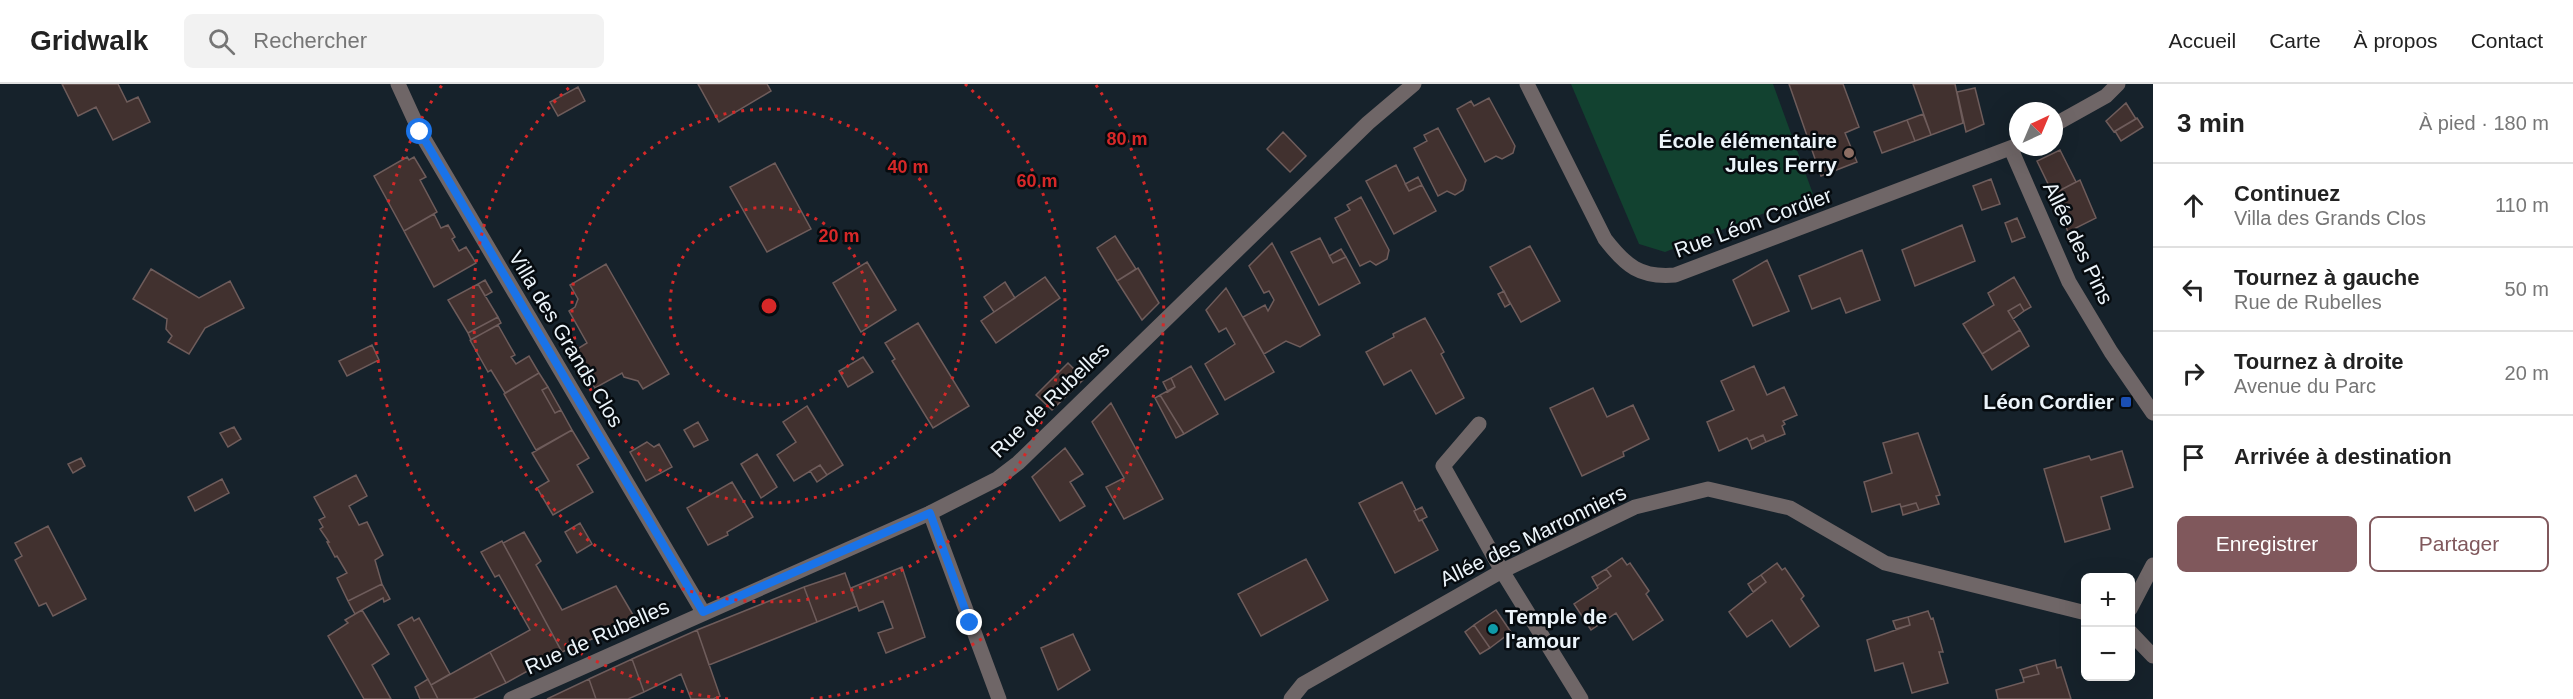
<!DOCTYPE html>
<html lang="fr">
<meta charset="utf-8">
<style>
body{margin:0;font-family:Helvetica,sans-serif;background:#f2f2f2;color:#222}
.controls{position:absolute;right:18px;bottom:18px;display:grid;overflow:hidden;border-radius:9px;box-shadow:0 6px 24px #0002}
.controls button{width:54px;height:54px;display:grid;place-items:center;padding:0;border:0;border-bottom:2px solid #e0e0e0;background:#fff;color:#222;font:30px sans-serif}
.compass{position:absolute;left:2009px;top:18px;width:54px;height:54px;border-radius:50%;background:#fff;box-shadow:0 6px 24px #0002;rotate:44deg}
.stop{position:absolute;width:18px;height:18px;margin:-14px;border:4px solid #1a73e8;border-radius:50%;background:#fff}
.stop.end{background:#1a73e8;border-color:#fff;box-shadow:0 2px 6px #0008}
.list{margin:0;padding:0;list-style:none}
h2{display:flex;justify-content:space-between;align-items:center;height:78px;margin:0;padding:0 24px;font-size:26px}
h2 small{font-size:20px;font-weight:400;color:#767676}
.list li{display:grid;grid-template-columns:39px 1fr auto;gap:18px;align-items:center;box-sizing:border-box;height:84px;padding:0 24px;border-top:2px solid #e0e0e0}
.list b{display:block;font-size:22px;white-space:nowrap}
.list p{margin:0;font-size:20px;white-space:nowrap;color:#767676}
.list em{font-size:20px;font-style:normal;color:#767676}
.actions{display:flex;gap:12px;padding:18px 24px}
.actions a{flex:1;padding:14px 0;border:2px solid #80585c;border-radius:9px;text-align:center;font-size:21px;color:#80585c}
.actions .main{background:#80585c;color:#fff}
.icon{flex:none;width:33px;height:33px;fill:none;stroke:currentColor;stroke-width:2;stroke-linecap:round;stroke-linejoin:round}
.map{position:relative;flex:none;width:2153px;height:615px;overflow:hidden}
header{display:flex;align-items:center;gap:36px;box-sizing:border-box;height:84px;padding:0 30px;background:#fff;border-bottom:2px solid #e0e0e0}
header strong{font-size:28px}
nav{display:flex;gap:33px;margin-inline-start:auto;font-size:21px}
.search{width:420px;height:54px;background:#f2f2f2;display:flex;align-items:center;gap:15px;box-sizing:border-box;padding:0 21px;border-radius:9px;color:#767676;font-size:22px}
main{display:flex}
aside{flex:1;background:#fff}
.map>svg:first-child{display:block}
.green{fill:#124230}
.building{fill:#41312f;stroke:#6e5c5b;stroke-width:1.5}
.lines{fill:none;stroke-linecap:round;stroke-linejoin:round}
.minor{stroke:#6f6667;stroke-width:15}
.tertiary{stroke:#6f6667;stroke-width:15}
.route{stroke:#1a73e8;stroke-width:8}
.ring{fill:none;stroke:#d62828;stroke-width:3;stroke-dasharray:3 6}
.education-dot{fill:#8d6e63;stroke:#060b0f;stroke-width:2}
.transit-dot{fill:#1a4fb4;stroke:#060b0f;stroke-width:2}
.culture-dot{fill:#0f9aa8;stroke:#060b0f;stroke-width:2}
.labels{text-anchor:middle;stroke-width:5;stroke-linejoin:round;paint-order:stroke}
.poi-label{font-size:21px;font-weight:bold;fill:#ecf4fa;stroke:#060b0f;text-anchor:end}
.street-label{font-size:21px;fill:#ecf4fa;stroke:#060b0f}
.centre{fill:#d62828;stroke:#060b0f;stroke-width:3}
.ring-label{font-size:18px;text-anchor:middle;font-weight:bold;fill:#d62828;stroke:#060b0f;stroke-width:5;stroke-linejoin:round;paint-order:stroke}
</style>
<header>
<strong>Gridwalk</strong>
<div class="search"><svg class="icon" aria-label="search" viewBox="0 0 24 24"><circle cx="10" cy="10" r="6"/><path d="M15 15l6 6"/></svg>Rechercher</div>
<nav><a>Accueil</a><a>Carte</a><a>À propos</a><a>Contact</a></nav>
</header>
<main>
<div class="map">
<svg width="2153" height="615" viewBox="0 0 2153 615">
<rect width="100%" height="100%" fill="#16222b"/>
<path class="green" d="M1571 0H1773L1813 110 1665 168 1639 160Z"/>
<path class="building" d="M62 0H118L127 18 138 13 150 38 113 56 96 23 78 32Z
M698 0H767L771 7 719 38Z
M1789 0H1843L1859 43 1845 49 1857 78 1821 92Z
M1913 0H1955L1963 39 1931 51Z
M578 3 585 17 558 32 550 18Z
M1975 4 1984 40 1966 48 1957 8Z
M1489 14 1515 62 1513 69 1502 75 1496 72 1485 78 1457 25 1471 17 1474 22Z
M2126 19 2136 35 2114 48 2106 37Z
M1923 30 1931 51 1915 57 1907 36Z
M2137 34 2143 43 2121 57 2115 47Z
M1907 36 1915 57 1882 69 1874 48Z
M1438 44 1466 96 1463 106 1455 111 1447 107 1438 112 1414 64 1427 57 1424 51Z
M1283 48 1306 72 1290 88 1267 65Z
M2060 66 2076 98 2053 110 2037 77Z
M407 73 409 76 414 73 426 93 420 96 437 128 404 147 374 92Z
M775 79 811 145 767 168 730 103Z
M1396 81 1409 107 1422 101 1436 127 1394 150 1366 97Z
M1418 93 1422 101 1409 107 1405 100Z
M1991 95 2000 120 1982 126 1973 102Z
M2080 96 2096 134 2068 148 2053 110Z
M1361 113 1389 166 1387 175 1376 181 1370 177 1360 182 1335 134 1350 126 1347 121Z
M434 130 441 144 448 141 455 153 452 155 459 167 466 163 476 179 434 203 404 147Z
M2017 134 2025 153 2012 158 2005 139Z
M1962 141 1975 177 1915 202 1902 166Z
M1115 152 1136 185 1117 197 1097 164Z
M1320 154 1333 179 1346 173 1360 199 1319 221 1291 168Z
M1272 159 1320 251 1300 263 1286 257 1264 270 1243 233 1265 221 1268 227 1274 216 1269 207 1264 209 1249 182Z
M1530 162 1560 217 1521 238 1490 183Z
M1341 165 1346 173 1333 179 1329 172Z
M1862 166 1880 216 1846 229 1840 214 1812 225 1799 192Z
M1767 176 1789 227 1753 242 1733 196Z
M867 178 896 226 861 248 833 199Z
M606 180 669 290 643 305 638 297 624 293 622 289 595 304 574 267 587 259 569 227 575 223 578 215 570 201Z
M1138 184 1159 219 1142 236 1117 197Z
M151 185 199 214 230 197 244 224 205 244 189 270 168 258 172 252 166 245 167 235 133 215Z
M1045 193 1060 214 996 259 981 237Z
M2014 193 2031 223 2024 227 2020 220 2008 227 2020 246 1982 270 1963 240 1994 221 1988 209Z
M485 196 492 208 485 212 478 200Z
M1005 198 1015 214 994 228 984 213Z
M478 200 498 233 468 249 448 216Z
M1226 204 1274 288 1225 316 1205 280 1235 260 1226 244 1219 248 1206 226Z
M1504 207 1510 220 1505 223 1498 210Z
M2020 220 2024 227 2013 235 2008 227Z
M498 233 501 239 471 256 468 249Z
M1425 234 1444 268 1441 270 1464 314 1436 330 1411 286 1384 301 1366 268 1394 253 1393 250Z
M918 239 969 322 933 344 892 277 895 275 885 259Z
M498 241 515 271 511 273 516 280 529 272 539 289 505 309 491 286 488 288 470 256Z
M2020 246 2029 262 1992 286 1982 270Z
M372 261 379 276 347 292 339 277Z
M863 273 873 288 848 303 839 287Z
M1068 279 1084 295 1052 326 1036 311Z
M1191 282 1218 330 1184 350 1160 311 1175 303 1171 294Z
M1754 282 1767 311 1784 303 1797 331 1783 337 1785 340 1782 342 1785 350 1766 358 1763 351 1749 357 1747 354 1719 367 1707 338 1734 326 1721 297Z
M539 289 548 303 542 306 555 329 561 326 572 346 536 366 504 310Z
M1171 294 1175 303 1168 308 1163 298Z
M548 303 561 326 555 329 542 306Z
M1593 304 1607 333 1633 321 1649 355 1623 368 1624 372 1582 392 1550 324Z
M1160 311 1184 350 1176 354 1155 314Z
M1111 319 1163 415 1124 435 1106 403 1124 394 1092 338Z
M807 322 843 381 827 391 820 381 794 397 777 371 796 358 783 338Z
M698 338 708 356 694 363 684 346Z
M234 343 241 355 228 363 220 349Z
M572 346 589 374 577 381 593 408 553 431 537 404 549 397 532 369Z
M1918 349 1940 411 1936 412 1939 420 1919 426 1916 419 1901 423 1900 420 1872 428 1864 398 1892 389 1883 359Z
M1763 351 1766 358 1752 365 1749 357Z
M647 358 654 363 659 360 672 383 646 397 630 368Z
M1065 364 1083 390 1070 398 1085 422 1060 437 1032 393Z
M2122 367 2133 403 2101 413 2110 445 2065 458 2044 385 2089 372 2091 376Z
M757 370 777 403 761 414 741 380Z
M81 374 85 382 73 389 68 380Z
M820 381 827 391 817 398 810 387Z
M356 391 367 412 349 422 359 441 367 438 383 471 375 476 382 500 348 517 337 494 347 489 337 472 335 473 327 458H329L320 445 323 443 319 436 325 433 314 413Z
M222 395 229 409 195 427 188 413Z
M732 398 753 433 727 448 728 451 708 461 687 424Z
M1402 398 1416 426 1414 427 1419 437 1422 436 1438 466 1395 489 1359 419Z
M1916 419 1919 426 1903 431 1901 423Z
M1422 423 1427 433 1419 437 1414 427Z
M580 439 592 460 577 469 565 448Z
M48 442 86 515 53 532 46 519 39 522 15 476 22 472 15 459Z
M524 448 541 477 536 481 562 526 616 502 636 536 562 568 503 459Z
M502 457 562 568 506 599 490 568 530 546 499 491 495 493 481 468Z
M1622 474 1627 481 1630 479 1649 507 1646 510 1663 536 1633 556 1616 529 1591 546 1574 520 1598 504 1597 502 1611 492 1606 485Z
M1306 475 1328 516 1261 552 1238 510Z
M1777 479 1782 486 1785 484 1804 512 1801 515 1819 542 1790 563 1772 536 1747 553 1729 528 1766 498 1761 491Z
M902 483 925 553 886 569 878 549 893 544 883 517 859 527 851 504Z
M1606 485 1611 492 1597 502 1592 493Z
M845 489 857 522 817 538 804 503Z
M1761 491 1766 498 1753 508 1748 500Z
M382 500 390 515 384 518 383 514 355 530 348 517Z
M804 503 817 538 709 581 697 546Z
M362 526 389 570 372 581 391 615H364L328 552 348 539 345 536Z
M1496 526 1511 548 1490 564 1474 541Z
M1928 527 1931 535 1933 534 1943 568H1939L1948 599 1912 609 1903 579 1875 587 1867 556 1910 541 1908 533Z
M412 533 414 537 419 534 450 590 431 601 398 541Z
M1908 533 1910 541 1896 545 1893 537Z
M1474 541 1490 564 1480 570 1465 548Z
M697 546 720 612 713 615H691L681 590 644 608 632 575Z
M1073 550 1090 586 1058 606 1041 564Z
M490 568 506 599 473 615H438L431 601Z
M632 575 644 608 628 615H596L589 595Z
M2055 576 2057 584 2061 583 2071 615H1998L1996 606 2024 598 2023 594 2039 590 2036 581Z
M2036 581 2039 590 2023 594 2020 586Z
M428 595 438 615H420L415 603Z
M589 595 596 615H547Z"/>
<g class="lines">
<path class="minor" d="M398 0 420 48 703 528
M2011 65 2069 198 2111 268 2153 329
M1479 340 1443 382 1502 487 1581 615
M930 429 999 615
M2130 525 2153 481
M2130 548 2153 572
M1291 615 1303 600 1502 487 1635 423 1708 405 1790 424 1885 479 2086 529"/>
<path class="tertiary" d="M1527 0 1605 155C1626 182 1640 194 1675 191L2018 61
M2054 41 2106 12 2118 0
M511 615 930 429 997 395 1018 379 1368 39 1414 0"/>
</g>
<g class="lines">
<path class="route" d="M420 48 703 528 930 429 970 539"/>
</g>
<g class="ring">
<circle cx="769" cy="222" r="99"/>
<circle cx="769" cy="222" r="197"/>
<path d="M965 0A296 296 0 1 1 573 0"/>
<path d="M728 615A395 395 0 0 1 442 1M1096 1A395 395 0 0 1 810 615"/>
</g>
<circle class="education-dot" cx="1849" cy="69" r="6"/>
<rect class="transit-dot" x="2120" y="312" width="12" height="12" rx="3"/>
<circle class="culture-dot" cx="1493" cy="545" r="6"/>
<g class="labels">
<g class="poi-label">
<text x="1837" y="64">École élémentaire<tspan x="1837" dy="24">Jules Ferry</tspan></text>
<text x="2114" y="325">Léon Cordier</text>
<text x="1505" y="540" text-anchor="start">Temple de<tspan x="1505" dy="24">l'amour</tspan></text>
</g>
<g class="street-label">
<text transform="translate(1753 139) rotate(-20)" y="7">Rue Léon Cordier</text>
<text transform="translate(2078 159) rotate(64)" y="7">Allée des Pins</text>
<text transform="translate(566 255) rotate(59)" y="7">Villa des Grands Clos</text>
<text transform="translate(1050 316) rotate(-44)" y="7">Rue de Rubelles</text>
<text transform="translate(1533 452) rotate(-26)" y="7">Allée des Marronniers</text>
<text transform="translate(597 553) rotate(-24)" y="7">Rue de Rubelles</text>
</g>
</g>
<circle cx="769" cy="222" r="9" class="centre"/>
<g class="ring-label">
<text x="1127" y="61">80 m</text>
<text x="908" y="89">40 m</text>
<text x="1037" y="103">60 m</text>
<text x="839" y="158">20 m</text>
</g>
</svg>
<div class="controls">
<button>+</button>
<button>−</button>
</div>
<svg class="compass" viewBox="-18 -18 36 36"><path d="M0-13l5 13h-10z" fill="#e53935"/><path d="M0 13l5-13h-10z" fill="#767676"/></svg>
<div class="stop" style="left:420px;top:48px"></div>
<div class="stop end" style="left:970px;top:539px"></div>
</div>
<aside>
<h2>3 min<small>À pied · 180 m</small></h2>
<ul class="list">
<li><svg class="icon" aria-label="ahead" viewBox="0 0 24 24"><path d="M12 20V5M6 11l6-6 6 6"/></svg><div><b>Continuez</b><p>Villa des Grands Clos</p></div><em>110 m</em></li>
<li><svg class="icon" aria-label="left" viewBox="0 0 24 24"><path d="M17 20v-9H6M10 6l-5 5 5 5"/></svg><div><b>Tournez à gauche</b><p>Rue de Rubelles</p></div><em>50 m</em></li>
<li><svg class="icon" aria-label="right" viewBox="0 0 24 24"><path d="M7 20v-9h11M14 6l5 5-5 5"/></svg><div><b>Tournez à droite</b><p>Avenue du Parc</p></div><em>20 m</em></li>
<li><svg class="icon" aria-label="arrive" viewBox="0 0 24 24"><path d="M6 21V4h12l-3 4 3 4H6"/></svg><div><b>Arrivée à destination</b></div></li>
</ul>
<div class="actions"><a class="main">Enregistrer</a><a>Partager</a></div>
</aside>
</main>
